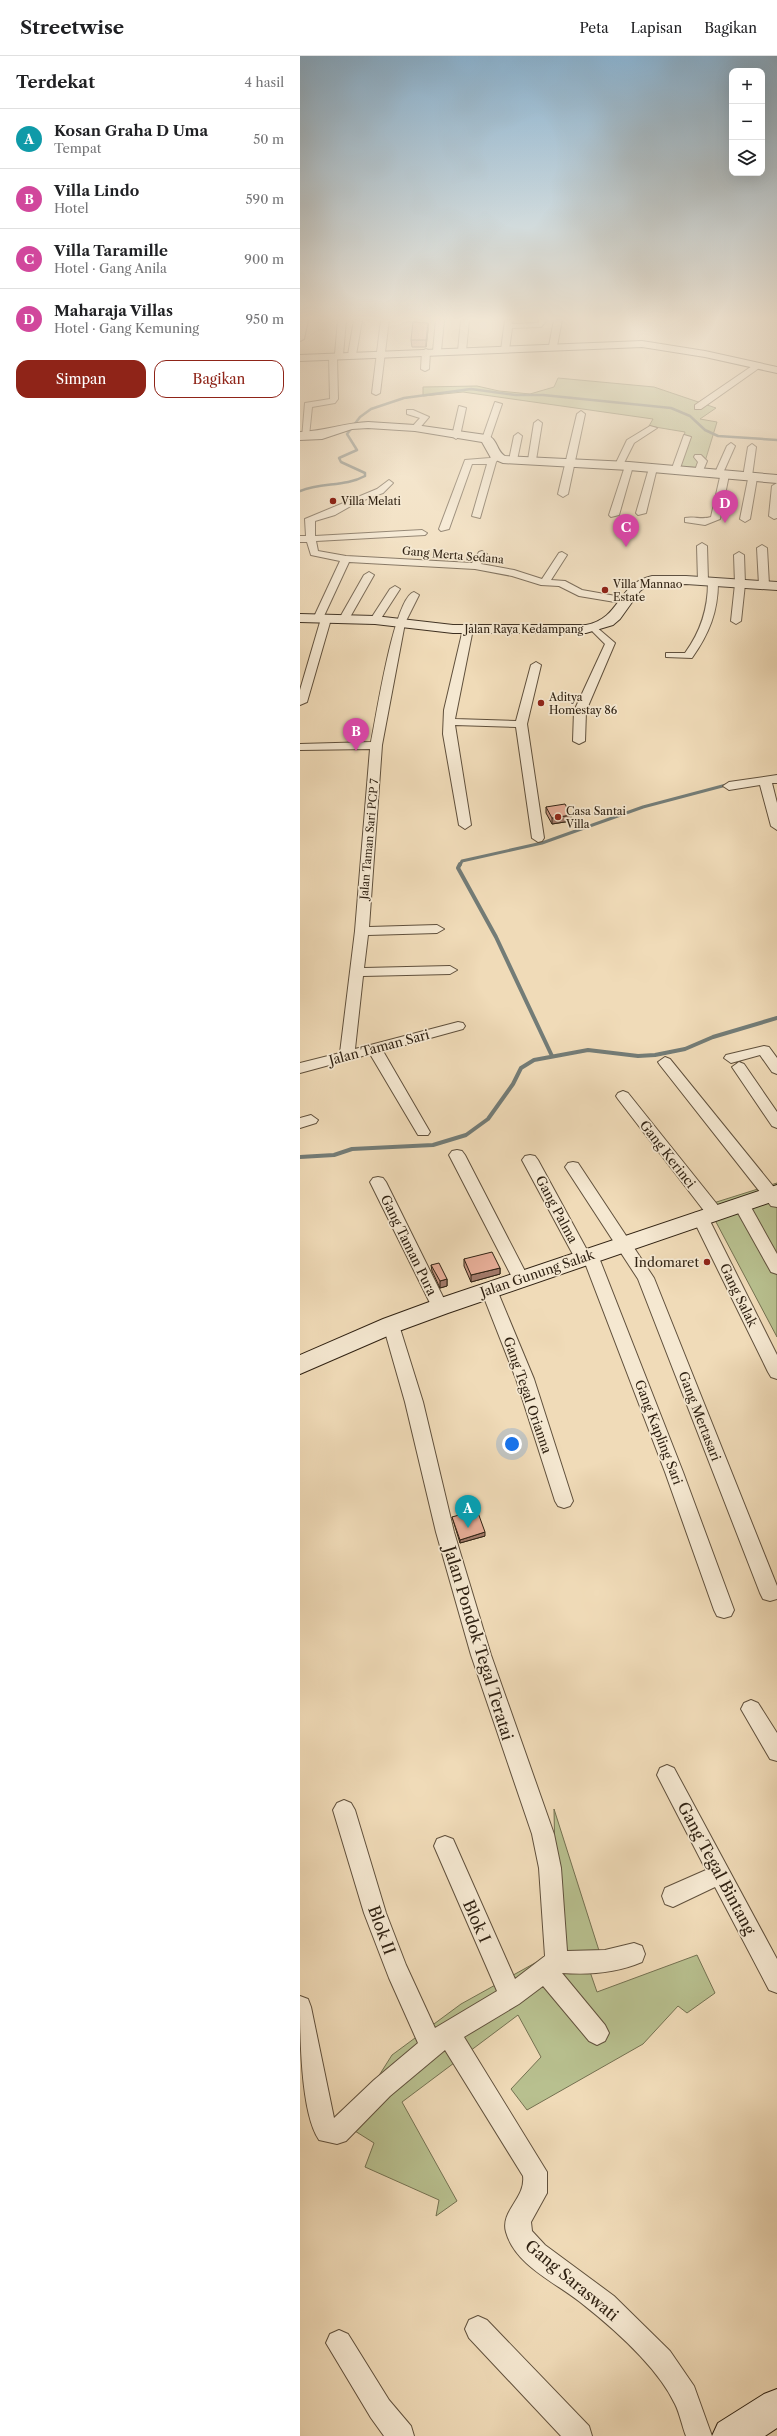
<!DOCTYPE html>
<html lang="id">
<meta charset="utf-8">
<style>
body{margin:0;font-family:"Libre Caslon Text",serif;background:#f2f2f2;color:#202124}
.controls{position:absolute;right:12px;top:12px;display:grid;overflow:hidden;border-radius:8px;box-shadow:0 4px 16px #0002}
.controls button{width:36px;height:36px;display:grid;place-items:center;padding:0;border:0;border-bottom:1px solid #e0e0e0;background:#fff;color:#202124;font:20px sans-serif}
.you{position:absolute;left:212px;top:1388px;width:14px;height:14px;margin:-10px;border:3px solid #fff;border-radius:50%;background:#1a73e8;box-shadow:0 0 0 6px #1a73e833}
.badge{display:grid;place-items:center;width:26px;height:26px;border-radius:50%;background:#8f2418;color:#fff;font-size:13px;font-weight:700}
.pin{position:absolute;translate:-50% -33px;filter:drop-shadow(0 1px 2px #0008)}
.pin::after{content:'';position:absolute;top:21px;width:14px;height:12px;background:inherit;clip-path:polygon(0 0,100% 0,50% 100%)}
.list{margin:0;padding:0;list-style:none}
h2{display:flex;justify-content:space-between;align-items:center;height:52px;margin:0;padding:0 16px;font-size:17px}
h2 small{font-size:13px;font-weight:400;color:#757577}
.list li{display:grid;grid-template-columns:26px 1fr auto;gap:12px;align-items:center;box-sizing:border-box;height:60px;padding:0 16px;border-top:1px solid #e0e0e0}
.list b{display:block;font-size:15px;white-space:nowrap}
.list p{margin:0;font-size:13px;white-space:nowrap;color:#757577}
.list em{font-size:13px;font-style:normal;color:#757577}
.actions{display:flex;gap:8px;padding:12px 16px}
.actions a{flex:1;padding:9px 0;border:1px solid #8f2418;border-radius:12px;text-align:center;font-size:14px;color:#8f2418}
.actions .main{background:#8f2418;color:#fff}
.icon{flex:none;width:22px;height:22px;fill:none;stroke:currentColor;stroke-width:2;stroke-linecap:round;stroke-linejoin:round}
.map{position:relative;flex:none;width:477px;height:2380px;overflow:hidden}
header{display:flex;align-items:center;gap:24px;box-sizing:border-box;height:56px;padding:0 20px;background:#fff;border-bottom:1px solid #e0e0e0}
header strong{font-size:19px}
nav{display:flex;gap:22px;margin-inline-start:auto;font-size:14px}
main{display:flex}
aside{flex:1;background:#fff}
.map>svg:first-child{display:block}
.green{fill:#b8c08f;stroke:#747151}
.lines{fill:none;stroke-linecap:round;stroke-linejoin:round}
.stream-far2{stroke:#737c77;stroke-width:2.5}
.stream-far1{stroke:#737c77;stroke-width:3}
.stream{stroke:#737c77;stroke-width:4}
.street-casing{stroke:#60503c;stroke-width:2}
.secondary-casing{stroke:#302213;stroke-width:2}
.street{fill:#f5e8d1;fill-rule:evenodd}
.secondary{fill:#f5e8d1;fill-rule:evenodd}
.wall{fill:#c79683;stroke:#302213}
.shaded-wall{fill:#a27a6a;stroke:#302213}
.building{fill:#e7ae98;stroke:#302213}
.poi-dot{fill:#8f2418;stroke:#f5e8d1;stroke-width:1.5}
.labels{text-anchor:middle;stroke-width:3.5;stroke-linejoin:round;paint-order:stroke}
.far-poi-label{font-size:11px;fill:#302213;stroke:#f5e8d1;text-anchor:start}
.far-street-label{font-size:11px;fill:#302213;stroke:#f5e8d1}
.street-label{font-size:13px;fill:#302213;stroke:#f5e8d1}
.poi-label{font-size:13px;fill:#302213;stroke:#f5e8d1;text-anchor:end}
.near-street-label{font-size:16px;fill:#302213;stroke:#f5e8d1}
</style>
<header>
<strong>Streetwise</strong>
<nav><a>Peta</a><a>Lapisan</a><a>Bagikan</a></nav>
</header>
<main>
<aside>
<h2>Terdekat<small>4 hasil</small></h2>
<ul class="list">
<li><span class="badge" style="background:#0f9aa8">A</span><div><b>Kosan Graha D Uma</b><p>Tempat</p></div><em>50 m</em></li>
<li><span class="badge" style="background:#d1479c">B</span><div><b>Villa Lindo</b><p>Hotel</p></div><em>590 m</em></li>
<li><span class="badge" style="background:#d1479c">C</span><div><b>Villa Taramille</b><p>Hotel · Gang Anila</p></div><em>900 m</em></li>
<li><span class="badge" style="background:#d1479c">D</span><div><b>Maharaja Villas</b><p>Hotel · Gang Kemuning</p></div><em>950 m</em></li>
</ul>
<div class="actions"><a class="main">Simpan</a><a>Bagikan</a></div>
</aside>
<div class="map">
<svg width="477" height="2380" viewBox="0 0 477 2380">
<rect width="100%" height="100%" fill="#f0dbb8"/>
<filter id="stains"><feTurbulence type="fractalNoise" baseFrequency=".005" numOctaves="4"/><feColorMatrix values="0 0 0 0 .2 0 0 0 0 .09 0 0 0 0 .02 0 0 0 .5 -.17"/></filter>
<radialGradient id="worn" r=".72"><stop offset=".6" stop-color="#630" stop-opacity="0"/><stop offset="1" stop-color="#630" stop-opacity=".3"/></radialGradient>
<path class="green" d="M258 322 354 331 416 352 400 363 417 366 403 412 377 410 385 376 349 370 353 363 163 336 123 340V331L177 330 199 335 230 338 254 331Z
M477 1127V1281L407 1149Z
M254 1753 302 1904 288 1910 297 1936 397 1899 415 1937 387 1957 378 1950 343 1988 227 2054 211 2033 241 2001 218 1959 102 2046 157 2145 136 2160 139 2144 65 2111 74 2087 47 2070 92 1999 161 1948 262 1892 255 1806Z"/>
<g class="lines">
<path class="stream-far2" d="M0 435C21 426 45 431 65 420V417L41 406 39 402 57 394 47 378 60 361 71 353 104 342 171 333 216 339H243L371 352 390 360 405 374 418 380 477 384"/>
<path class="stream-far1" d="M160 809 162 805 242 787 343 751 430 728"/>
<path class="stream" d="M160 808 158 812 196 881 252 1000
M0 1101 34 1099 52 1093 133 1089 166 1079 188 1063 213 1028 221 1012 234 1004 288 994 338 1000 355 999 385 993 413 981 477 962"/>
<g class="street-casing">
<path id="street" d="M0 264H8L4 283 0 285Z
M38 264H46L43 299 37 301 38 343 35 347 12 351 9 380 2 382 5 347 30 343 29 300 35 298Z
M54 264H62L56 299 52 301 48 299Z
M81 264H89L80 337 76 339 72 337Z
M136 264H144L141 295 137 297 133 295Z
M161 264H169L166 295 162 297 158 295Z
M205 264H213L212 268 238 267 239 264H247L241 271 212 272 209 294 205 296 201 294Z
M254 264H262L257 290 253 292 249 290Z
M126 293 130 295 129 313 125 315 121 313 122 295Z
M455 308 462 310 401 353H395V349Z
M195 346 202 348 190 383 183 385 182 383Z
M159 350 166 352 160 380 156 383 152 380Z
M107 354H113L129 361 118 374H112L111 372 120 362 107 358Z
M281 355 285 358 268 438 263 441 258 438 277 358Z
M238 364 242 367 236 404 232 407 228 404 234 367Z
M350 370 357 372 334 387 322 411H316L315 409 327 384Z
M218 377 222 380 217 404 213 407 209 404 214 380Z
M384 379 391 381 379 415 372 417 371 415Z
M431 387 435 390 423 417 429 419 420 463 405 469 385 466V462C394 460 402 464 411 461L420 421 414 419 427 390Z
M452 388 456 391 452 420 457 422 450 463 445 466 440 463 448 423 443 421 448 391Z
M196 398 200 401 196 406 180 462 172 460 187 408H172L149 473 141 475 139 473 165 404 190 402Z
M395 399H401L407 405 402 417 398 420 394 417 398 406 394 401Z
M329 407 333 410 319 459 311 461 309 459 325 410Z
M353 409 357 412 346 457 338 459 336 457 349 412Z
M89 424 93 427 83 437 56 447 35 459 15 465V480L122 474 127 477 125 479 16 485 18 495 46 500 172 507 179 496 182 495 187 498 181 508 214 514 242 523 259 497 262 496 267 499 251 524 265 525 282 534 327 542 332 545 327 548 279 540 259 530 241 529 212 520 175 513 49 506 24 560 31 563 7 646 0 649V634L20 566 13 563 40 505 11 499 7 486H0V480H6L5 463 77 433Z
M477 427V462L474 463 469 460 472 430Z
M402 487 407 490 408 525 403 528 398 525 397 490Z
M462 489 467 492 469 529 464 532 459 529 457 492Z
M439 496 444 499 445 528 441 565 436 568 431 565 435 528 434 499Z
M69 516 74 519 49 563 44 566 40 565 39 563 64 519Z
M413 523 418 526C418 556 409 578 392 602L366 601V597H385C401 575 408 553 408 526Z
M95 530 100 533 80 564 75 567 71 566 70 564 90 533Z
M114 536 119 539 105 567 82 689 69 871 137 869 144 873 137 877 68 879 64 912 150 910 157 914 150 918 63 920 55 993 158 966 163 967 165 970 163 973 83 995 130 1076 128 1079H118L70 998 0 1017V1007L40 997 55 875 70 693 0 694V688L71 686C76 663 94 541 114 536Z
M294 569 315 587 286 655 285 685 279 688 273 685 274 655 305 588 289 572Z
M168 570 173 573 155 663 216 665 231 609 236 606 241 609 227 668 244 782 242 785 238 786 232 782 216 671 155 669 171 769 165 773 159 769 143 678 144 654 163 573Z
M477 719V727H472L477 747V774L471 770 460 729 429 734 423 730 429 726Z
M464 990 469 991 477 1002V1018L472 1016 460 999 431 1007 424 1002 426 999Z
M365 1001 370 1003 477 1135V1151L471 1150 360 1009 358 1006Z
M439 1006 444 1008 477 1056V1072L472 1070 432 1011Z
M323 1035 328 1037 420 1152 422 1156 420 1160H408L318 1043 316 1040 318 1037Z
M11 1059 18 1064 16 1067 0 1072V1062Z
M157 1094 162 1095 165 1099 229 1223 227 1227 221 1229 215 1227 213 1223 149 1099 152 1095Z
M230 1099 235 1100 238 1104 287 1194 296 1195 298 1199 383 1416 434 1554 431 1560 424 1562 417 1560 414 1554 365 1416 285 1207 277 1206 222 1104 225 1100Z
M273 1106 278 1107 354 1222 477 1530V1543L470 1545 463 1543 460 1537 338 1223 265 1111 268 1107Z
M78 1121 83 1122 86 1126 148 1251 146 1255 140 1257 134 1255 132 1251 70 1126 73 1122Z
M441 1143 447 1144 477 1198V1218L471 1216 433 1148 435 1144Z
M400 1156 406 1157 477 1299V1323L471 1321 468 1316 392 1161 394 1157Z
M189 1228 195 1230 197 1234 234 1323 273 1445 270 1450 264 1452 258 1450 255 1445 216 1323 181 1234 183 1230Z
M91 1263 97 1265 99 1269 123 1346 154 1476 191 1599 254 1778 261 1812 267 1895 305 1894 334 1887 342 1890 345 1898 342 1906C316 1917 290 1919 262 1917L305 1969 309 1977 305 1985 297 1989 289 1985 243 1930 219 1948 164 1981 247 2116V2137L231 2166 232 2175 245 2189 314 2240 370 2295 394 2330 412 2380H386C382 2370 380 2358 375 2348 357 2310 313 2272 280 2246 255 2226 215 2209 206 2176 200 2155 226 2142 223 2120L145 1994 90 2040 46 2085 37 2088 19 2084C0 2056 0 1975 0 1940L8 1943 11 1951 34 2062 74 2024 118 1987 89 1922 64 1857 33 1754 37 1747 44 1744 51 1747 55 1754 86 1857 106 1909 135 1972 197 1935 134 1790 137 1783 145 1780 153 1783 215 1923 245 1900 239 1812 232 1778 171 1599 136 1476 105 1346 83 1269 85 1265Z
M451 1644 458 1647 477 1677V1705L470 1703 441 1653 444 1647Z
M367 1709 374 1712 477 1903V1937L469 1934 415 1831 373 1851 365 1848 362 1840 365 1832 406 1814 357 1719 360 1712Z
M178 2260 187 2264 289 2370 292 2380H261L169 2282 165 2273 169 2264Z
M39 2274 48 2278 89 2344 111 2370 114 2380H84L71 2362 26 2287 30 2278Z"/>
</g>
<g class="secondary-casing">
<path id="secondary" d="M342 285 405 295 477 311V317L405 301 342 291 0 305V299Z
M68 366 115 369 186 379C198 382 196 395 205 400L329 406 477 419V427L329 414 203 407 191 402 182 386 115 375 68 372 52 373 22 383 0 384V376C24 375 45 367 68 366Z
M352 520H386L477 526V534L386 528 348 529 340 535 320 563 313 569 286 577H153L75 568 0 566V558L75 560 153 569H286C322 562 316 528 352 520Z
M477 1129V1144L148 1257 99 1275 0 1318V1299L83 1263 132 1245Z
M477 2333V2372L465 2380H412L418 2367 464 2338Z"/>
</g>
<use href="#street" class="street"/>
<use href="#secondary" class="secondary"/>
</g>
<path class="wall" d="M128 267V274L126 291H112L111 284Z
M246 751 271 759V765L252 768 246 757Z
M164 1203 200 1212V1218L171 1226 164 1210Z
M131 1209 147 1223V1230L140 1232 132 1215Z
M152 1461 185 1480 160 1487 153 1464Z"/>
<path class="shaded-wall" d="M128 267V274L126 291V284Z
M271 759V765L252 768V762Z
M200 1212V1218L171 1226V1219Z
M147 1223V1230L140 1232V1225Z
M185 1476V1480L160 1487V1484Z"/>
<path class="building" d="M113 266 128 267 126 284H111Z
M265 748 271 759 252 762 246 751Z
M192 1196 200 1212 171 1219 164 1203Z
M139 1207 147 1223 140 1225 131 1209Z
M177 1454 185 1476 160 1484 152 1461Z"/>
<linearGradient id="sky" x2="0" y2="1"><stop stop-color="#8bb6d6"/><stop offset="0.44" stop-color="#f8efdf"/><stop offset="1" stop-color="#f8efdf" stop-opacity="0"/></linearGradient>
<rect width="477" height="597" fill="url(#sky)"/>
<g class="poi-dot">
<circle cx="33" cy="445" r="4"/>
<circle cx="305" cy="534" r="4"/>
<circle cx="241" cy="647" r="4"/>
<circle cx="258" cy="761" r="4"/>
<circle cx="407" cy="1206" r="4"/>
</g>
<g class="labels">
<g class="far-poi-label">
<text x="41" y="449">Villa Melati</text>
<text x="313" y="532">Villa Mannao<tspan x="313" dy="13">Estate</tspan></text>
<text x="249" y="645">Aditya<tspan x="249" dy="13">Homestay 86</tspan></text>
<text x="266" y="759">Casa Santai<tspan x="266" dy="13">Villa</tspan></text>
</g>
<g class="far-street-label">
<text transform="translate(153 499) rotate(5)" y="4">Gang Merta Sedana</text>
<text x="224" y="577">Jalan Raya Kedampang</text>
<text transform="translate(69 783) rotate(-85)" y="4">Jalan Taman Sari PCP 7</text>
</g>
<g class="street-label">
<text transform="translate(79 991) rotate(-15)" y="5">Jalan Taman Sari</text>
<text transform="translate(368 1098) rotate(52)" y="5">Gang Kerinci</text>
<text transform="translate(257 1153) rotate(62)" y="5">Gang Palma</text>
<text transform="translate(109 1189) rotate(64)" y="5">Gang Taman Pura</text>
<text transform="translate(237 1217) rotate(-19)" y="5">Jalan Gunung Salak</text>
<text transform="translate(439 1239) rotate(64)" y="5">Gang Salak</text>
<text transform="translate(228 1339) rotate(71)" y="5">Gang Tegal Orianna</text>
<text transform="translate(400 1360) rotate(69)" y="5">Gang Mertasari</text>
<text transform="translate(359 1376) rotate(69)" y="5">Gang Kapling Sari</text>
</g>
<g class="poi-label">
<text x="399" y="1211">Indomaret</text>
</g>
<g class="near-street-label">
<text transform="translate(179 1587) rotate(73)" y="6">Jalan Pondok Tegal Teratai</text>
<text transform="translate(417 1812) rotate(62)" y="6">Gang Tegal Bintang</text>
<text transform="translate(177 1865) rotate(66)" y="6">Blok I</text>
<text transform="translate(82 1874) rotate(70)" y="6">Blok II</text>
<text transform="translate(272 2224) rotate(40)" y="6">Gang Saraswati</text>
</g>
</g>
<rect width="100%" height="100%" filter="url(#stains)"/>
<rect width="100%" height="100%" fill="url(#worn)"/>
</svg>
<div class="controls">
<button>+</button>
<button>−</button>
<button><svg class="icon" aria-label="layers" viewBox="0 0 24 24"><path d="M12 4l9 5-9 5-9-5zM3 14l9 5 9-5"/></svg></button>
</div>
<div class="you"></div>
<div class="pin badge" style="left:168px;top:1472px;background:#0f9aa8">A</div>
<div class="pin badge" style="left:56px;top:695px;background:#d1479c">B</div>
<div class="pin badge" style="left:326px;top:491px;background:#d1479c">C</div>
<div class="pin badge" style="left:425px;top:467px;background:#d1479c">D</div>
</div>
</main>
